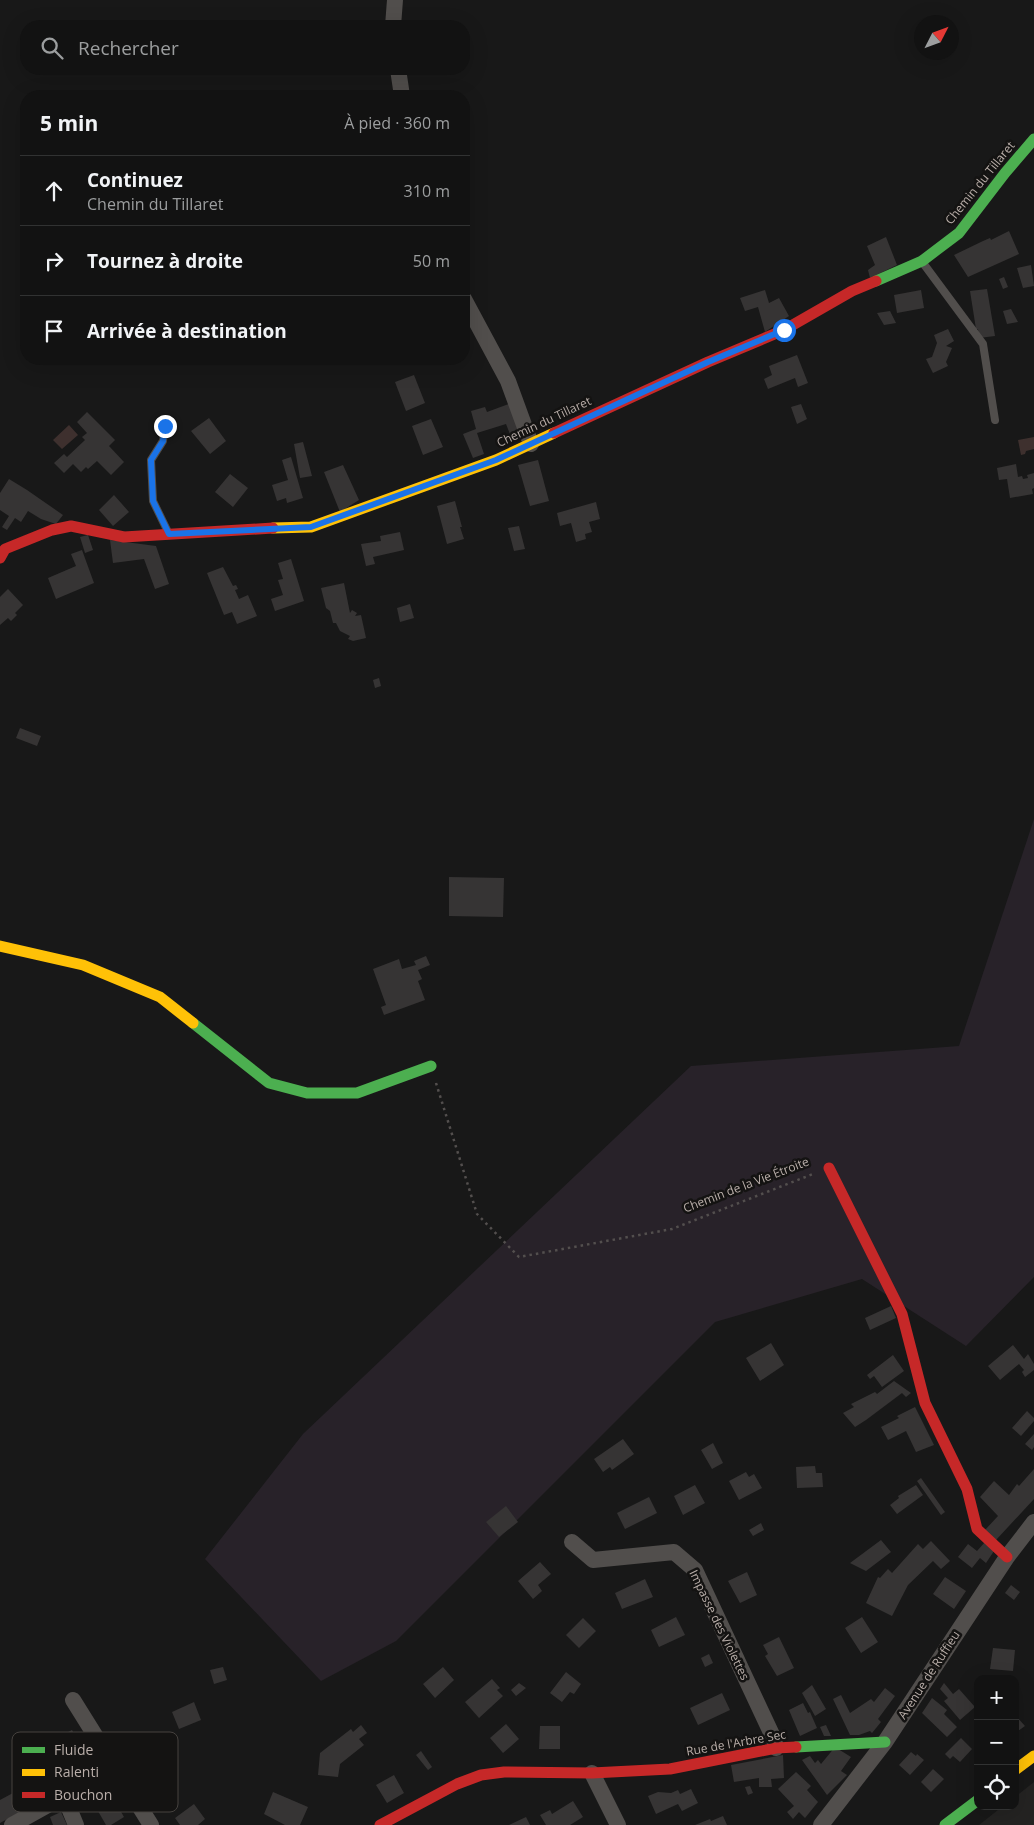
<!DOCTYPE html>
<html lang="fr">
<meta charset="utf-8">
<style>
body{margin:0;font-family:"Open Sans",sans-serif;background:#1f2020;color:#f1f3f6}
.controls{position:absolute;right:15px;bottom:15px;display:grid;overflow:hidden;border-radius:10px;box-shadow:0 5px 20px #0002}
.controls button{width:45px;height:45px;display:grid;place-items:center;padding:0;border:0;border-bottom:1px solid #313232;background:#121212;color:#f1f3f6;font:25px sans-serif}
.compass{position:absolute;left:914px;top:15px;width:45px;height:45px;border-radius:50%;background:#121212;box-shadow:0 5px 20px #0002;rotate:48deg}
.stop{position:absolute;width:15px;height:15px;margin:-11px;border:4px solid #1a73e8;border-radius:50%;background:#fff}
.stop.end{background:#1a73e8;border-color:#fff;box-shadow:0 1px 5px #0008}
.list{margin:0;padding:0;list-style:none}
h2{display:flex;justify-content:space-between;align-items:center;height:65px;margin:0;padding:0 20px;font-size:21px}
h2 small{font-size:16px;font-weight:400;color:#9c9e9f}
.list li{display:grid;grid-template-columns:32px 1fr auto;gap:15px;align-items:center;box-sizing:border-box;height:70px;padding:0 20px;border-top:1px solid #313232}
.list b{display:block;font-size:19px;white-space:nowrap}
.list p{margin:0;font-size:16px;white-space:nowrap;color:#9c9e9f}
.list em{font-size:16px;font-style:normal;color:#9c9e9f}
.icon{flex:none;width:28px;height:28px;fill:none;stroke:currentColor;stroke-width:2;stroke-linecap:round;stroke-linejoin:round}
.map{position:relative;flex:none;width:1034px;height:1825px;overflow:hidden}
.search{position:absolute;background:#121212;box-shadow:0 5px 20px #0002;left:20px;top:20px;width:450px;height:55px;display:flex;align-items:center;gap:12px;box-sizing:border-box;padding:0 18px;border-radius:20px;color:#9c9e9f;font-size:19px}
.panel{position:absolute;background:#121212;box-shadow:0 5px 20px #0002;left:20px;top:90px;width:450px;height:275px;border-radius:20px}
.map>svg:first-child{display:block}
.built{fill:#242322}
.green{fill:#282229}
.water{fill:#3e302e}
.building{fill:#363434}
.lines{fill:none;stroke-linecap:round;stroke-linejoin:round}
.path{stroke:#534f4e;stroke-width:2.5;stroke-dasharray:2.5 4;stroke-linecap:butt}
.lane{stroke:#514e4c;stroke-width:8}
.street{stroke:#514e4c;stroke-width:16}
.fast{stroke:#4caf50;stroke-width:11}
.slow{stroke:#ffc107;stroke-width:11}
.jam{stroke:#c62828;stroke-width:11}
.route{stroke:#1a73e8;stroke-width:6}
.labels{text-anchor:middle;stroke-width:5;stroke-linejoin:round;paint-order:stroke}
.street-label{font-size:12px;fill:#b9aea9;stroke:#141312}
.key{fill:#141312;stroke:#46423f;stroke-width:1}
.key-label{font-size:14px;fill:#b9aea9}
</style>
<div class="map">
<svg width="1034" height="1825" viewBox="0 0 1034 1825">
<rect width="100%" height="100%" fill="#181818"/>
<path class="built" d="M1034 1782V1825H979L1003 1806H1015V1797Z"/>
<path class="green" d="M1034 819V1277L966 1346 862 1279 715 1322 396 1641 321 1681 205 1559 303 1434 691 1066 959 1046Z"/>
<path class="water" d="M69 425 78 435 62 449 53 440Z
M1034 437V449L1026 451 1025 454 1021 455 1018 440Z"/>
<path class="building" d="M1009 231 1019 254 968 277 954 255 983 241 990 238 991 240Z
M886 237 897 265 870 278 868 270 875 265 867 246Z
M1031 265 1034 286 1023 288 1017 268Z
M1004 277 1008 287 1003 289 999 279Z
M987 289 995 336 979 338 978 329H976L970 291Z
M765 290 769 303 779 298 789 316 765 332 758 307 745 311 740 298Z
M921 290 924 308 897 313 894 295Z
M1011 309 1018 322 1007 324 1003 311Z
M890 311 896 323 884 325 877 313Z
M948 329 954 341 946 346 952 348 946 362 948 366 933 373 926 359 932 357 937 343 934 335Z
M797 355 808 383 798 387 795 378 768 389 764 379 772 375 769 366Z
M414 375 425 403 406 411 395 382Z
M511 403 525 437 513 442 506 424 477 433 484 454 473 458 463 434 476 429 471 411 485 407 487 412Z
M801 404 807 419 797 424 791 407Z
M87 412 115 440 109 446 124 462 111 475 97 461 88 469 86 467 81 472 73 464 64 473 54 463 64 454 67 457 85 440 82 437 87 433 77 422Z
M209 418 226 441 210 454 191 431Z
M431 419 443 447 423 455 412 426Z
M303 442 312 476 300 478 294 444Z
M291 457 303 498 287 503 286 498 277 501 272 485 288 480 282 460Z
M538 460 549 501 530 506 518 465Z
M1016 464 1018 477 1022 476 1023 479 1028 478 1027 475 1034 473V488L1032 489 1033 494 1010 498 1007 479 999 480 997 468Z
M343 465 359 500 340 512 324 472Z
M230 474 248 488 233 507 215 492Z
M9 479 27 490 63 515 56 524 41 519 28 511 21 522 15 518 7 530 2 527 9 516 0 510V493Z
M114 495 129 512 113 526 99 510Z
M455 501 462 527H460L464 539 447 544 437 506Z
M596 502 600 519 589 522 592 532 585 534 586 539 576 542 571 523 560 526 557 513Z
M519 526 525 549 514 551 508 528Z
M400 532 404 550 373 557 375 564 366 566 361 544 381 541 380 536Z
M88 535 93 550 85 553 80 537Z
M110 540 156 546 169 584 155 589 144 559 113 563Z
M82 550 94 583 56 599 48 578 76 566 71 554Z
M291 559 304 601 275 611 271 599 283 595 278 580 283 579 278 563Z
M223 567 233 586 236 585 238 589 235 590 239 599 248 595 257 616 237 624 232 612 224 615 207 573Z
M344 583 350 613 352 610 357 613 355 616 361 615 366 638 353 641 348 639 350 636 340 631 336 623H333L330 611 326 608 321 588Z
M8 589 23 605 15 613 17 615 11 621 8 618 0 625V597Z
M410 604 414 618 400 622 397 608Z
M379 678 381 686 375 688 373 680Z
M20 728 41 736 37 746 16 738Z
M449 877 504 878 503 917 449 916Z
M426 956 430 965 418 970 422 979 418 981 425 1000 384 1015 381 1007 386 1005 373 969 399 959 402 969 416 965 414 961Z
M891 1306 896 1318 870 1330 865 1318Z
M771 1343 784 1365 760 1381 746 1358Z
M1013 1345 1024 1359 1028 1354 1034 1364V1370L1025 1377 1022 1372 1024 1370 1019 1364 1000 1380 988 1366Z
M893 1355 904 1371 882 1387 874 1376 870 1379 867 1375Z
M894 1381 911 1393 906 1397 902 1393 866 1420 855 1427 843 1413 854 1407 851 1404 875 1392 877 1394Z
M915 1407 934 1445 916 1452 906 1431 888 1440 881 1427 899 1418 897 1416Z
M1027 1411 1034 1418V1421L1021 1436 1012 1428Z
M1034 1434V1447L1032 1450 1025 1444Z
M623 1439 634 1454 612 1470 610 1467 603 1472 594 1459Z
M713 1443 723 1463 712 1469 701 1450Z
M815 1466 816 1473H822L823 1487 797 1488 796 1467Z
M1034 1469V1499L996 1540 985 1530 998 1516 980 1497 994 1481 1009 1495 1017 1484 1019 1486Z
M746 1472 749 1477 754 1474 762 1488 739 1500 729 1481Z
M921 1478 945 1512 941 1515 917 1481Z
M695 1485 705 1503 683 1515 674 1496Z
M916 1485 923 1495 897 1514 890 1505 899 1498 898 1496Z
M649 1497 657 1513 625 1529 617 1513Z
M506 1506 518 1522 499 1537 486 1522Z
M761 1523 764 1530 753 1536 749 1530Z
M881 1540 891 1552 866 1571 850 1563Z
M931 1541 950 1561 941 1569 933 1561 908 1585 892 1616 866 1603 878 1577 880 1578 888 1569 892 1573 918 1544 923 1549Z
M985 1542 994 1551 986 1563 980 1558 972 1568 958 1557 968 1544 977 1551Z
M540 1562 551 1574 538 1585 542 1591 533 1599 518 1581Z
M747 1572 757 1595 740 1603 728 1581Z
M945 1577 966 1591 954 1609 933 1594Z
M645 1579 653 1597 622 1609 615 1593Z
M1011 1585 1020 1592 1014 1600 1005 1593Z
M676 1617 685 1635 659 1647 651 1630Z
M862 1617 878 1642 861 1653 845 1628Z
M583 1618 596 1631 579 1648 566 1635Z
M779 1637 794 1668 777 1676 765 1656 768 1654 763 1645Z
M993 1648 1015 1650 1013 1671 990 1669Z
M709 1654 713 1663 705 1667 701 1658Z
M223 1667 227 1680 214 1684 210 1670Z
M443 1667 454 1680 435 1698 423 1684Z
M566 1672 581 1684 574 1694 570 1692 562 1702 550 1693Z
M492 1679 500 1688 497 1690 503 1696 479 1718 465 1702Z
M519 1683 526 1688 516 1696 511 1690Z
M944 1683 953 1694 959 1689 975 1707 960 1720 944 1701 948 1698 940 1689Z
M812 1685 826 1709 815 1716 802 1693Z
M885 1688 895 1696 878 1719 881 1722 872 1733 870 1731 859 1735H850L833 1699 841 1695 850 1713 871 1699 874 1702Z
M722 1693 730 1710 698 1725 690 1708Z
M932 1698 947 1710 944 1714 957 1727 947 1737 922 1713Z
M194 1702 201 1720 179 1729 172 1712Z
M803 1703 808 1713 810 1712 817 1728 800 1736 789 1710Z
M1015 1715 1025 1726 1018 1731 1015 1728Z
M506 1724 519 1739 503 1753 490 1738Z
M361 1725 367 1733 359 1739 364 1745 340 1764 338 1777 318 1775 320 1753 351 1729 353 1732Z
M826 1725 831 1736H824L820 1727Z
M540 1726H560V1749H539Z
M72 1730 82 1748 46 1767 36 1749Z
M961 1738 972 1749 960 1762 953 1756 950 1759 945 1754Z
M835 1747 851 1757 841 1771 847 1775 827 1795 802 1760 810 1756 815 1763 818 1760 821 1764Z
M421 1751 432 1767 428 1770 416 1755Z
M911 1752 916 1756 917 1754 924 1760 910 1775 899 1765Z
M783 1755 784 1778 771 1779 772 1787H759V1778L734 1782 731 1765Z
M933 1769 944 1779 931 1792 921 1782Z
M796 1772 811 1786 807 1790 818 1802 805 1818 799 1812 793 1819 787 1812 794 1806 778 1789Z
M394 1775 404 1793 387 1803 376 1785Z
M104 1782 124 1817 111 1825H106L87 1792Z
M750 1786 753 1793 748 1795 745 1787Z
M24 1787 34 1804 0 1823V1800Z
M691 1789 698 1803 682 1811 678 1804 656 1814 648 1796 658 1792 671 1793 678 1790 680 1794Z
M273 1792 308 1807 300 1825H285L264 1814Z
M573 1801 583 1817 570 1825H546L540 1815 550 1810 552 1814Z
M194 1804 205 1819 198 1825H180L175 1818Z
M61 1812 67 1825H53L50 1817Z
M723 1816 727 1825H695L710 1819 711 1821Z
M526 1817 530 1825H509Z"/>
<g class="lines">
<path class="path" d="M436 1083 477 1214 519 1257 672 1229 813 1174"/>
<path class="lane" d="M923 263 983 344 995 420
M165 426 163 441 151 460 153 501 168 532"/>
<path class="street" d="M393 26 395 0
M398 69 402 96
M464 299 508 381 531 444
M572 1542 593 1560 674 1552 695 1570 774 1739 776 1748
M73 1700 151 1825
M73 1769 57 1779 76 1825
M592 1773 618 1825
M12 1825 64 1796
M821 1825 885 1742 1007 1557 1034 1522"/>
<path class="fast" d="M876 281 922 261 959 233 1005 173 1034 139
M193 1023 269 1083 307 1093H357L431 1066
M796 1747 885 1742
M945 1825 978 1800"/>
<path class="slow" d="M273 528 311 527 496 460 554 433
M0 946 83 965 160 997 193 1023
M1015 1770 1034 1756"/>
<path class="jam" d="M554 433 708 362 784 330 852 291 876 281
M0 558 5 549 52 530 71 526 124 537 273 528
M829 1168 902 1314 925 1403 967 1489 977 1529 1007 1557
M380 1825 457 1784 481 1775 504 1772 592 1773 670 1769 776 1748 796 1747"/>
</g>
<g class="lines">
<path class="route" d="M165 426 163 441 151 460 153 501 169 534 311 527 496 460 708 362 784 330"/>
</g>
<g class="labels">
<g class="street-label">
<text transform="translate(980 183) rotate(-51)" y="4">Chemin du Tillaret</text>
<text transform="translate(544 422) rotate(-25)" y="4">Chemin du Tillaret</text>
<text transform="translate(746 1185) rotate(-21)" y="4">Chemin de la Vie Étroite</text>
<text transform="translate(719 1625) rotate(64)" y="4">Impasse des Violettes</text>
<text transform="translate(929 1675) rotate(-57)" y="4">Avenue de Ruffieu</text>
<text transform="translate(736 1743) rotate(-10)" y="4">Rue de l'Arbre Sec</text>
</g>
</g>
<rect x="12" y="1732" width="166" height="80" rx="8" class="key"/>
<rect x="22" y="1747" width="23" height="6" fill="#4caf50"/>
<rect x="22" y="1769" width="23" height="7" fill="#ffc107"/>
<rect x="22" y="1792" width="23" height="6" fill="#c62828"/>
<g class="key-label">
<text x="54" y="1755">Fluide</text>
<text x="54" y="1777">Ralenti</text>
<text x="54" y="1800">Bouchon</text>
</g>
</svg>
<div class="controls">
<button>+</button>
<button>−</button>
<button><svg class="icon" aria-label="locate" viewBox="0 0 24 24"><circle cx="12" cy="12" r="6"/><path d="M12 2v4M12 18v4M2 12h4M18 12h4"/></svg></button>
</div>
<svg class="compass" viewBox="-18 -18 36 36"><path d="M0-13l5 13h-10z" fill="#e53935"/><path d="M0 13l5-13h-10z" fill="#9c9e9f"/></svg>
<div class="stop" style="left:784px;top:330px"></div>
<div class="stop end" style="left:165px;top:426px"></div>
<div class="search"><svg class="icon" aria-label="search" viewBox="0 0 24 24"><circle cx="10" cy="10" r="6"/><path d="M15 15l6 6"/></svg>Rechercher</div>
<section class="panel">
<h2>5 min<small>À pied · 360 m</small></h2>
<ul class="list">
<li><svg class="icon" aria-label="ahead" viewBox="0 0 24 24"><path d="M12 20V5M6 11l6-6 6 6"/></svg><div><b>Continuez</b><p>Chemin du Tillaret</p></div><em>310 m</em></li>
<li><svg class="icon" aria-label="right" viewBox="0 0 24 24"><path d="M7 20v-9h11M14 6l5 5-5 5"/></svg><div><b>Tournez à droite</b></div><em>50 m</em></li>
<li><svg class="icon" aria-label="arrive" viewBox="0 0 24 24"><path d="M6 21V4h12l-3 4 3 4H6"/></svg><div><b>Arrivée à destination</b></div></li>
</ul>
</section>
</div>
